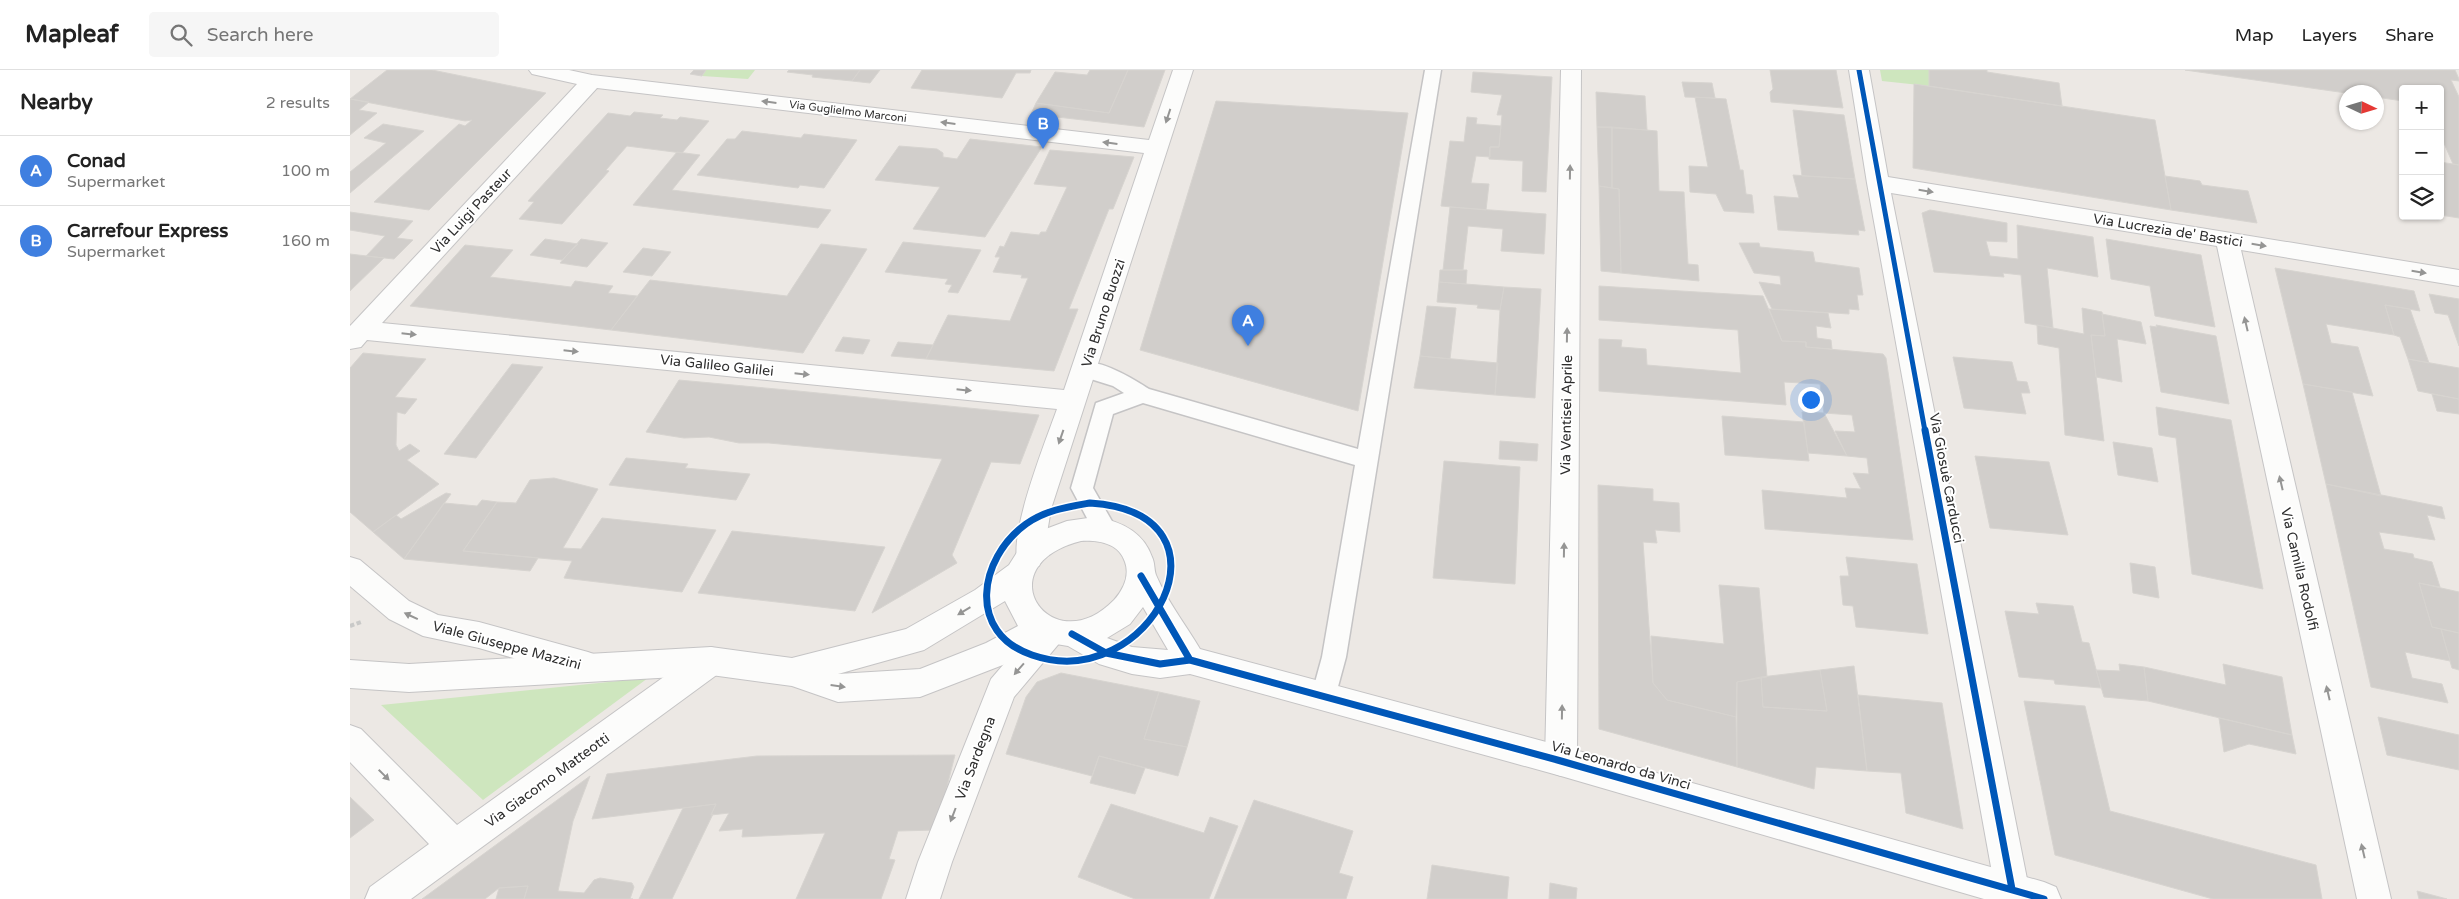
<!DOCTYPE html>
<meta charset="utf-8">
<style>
body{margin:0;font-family:"Varela Round",sans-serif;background:#f6f6f6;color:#222}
.controls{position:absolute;right:15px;top:15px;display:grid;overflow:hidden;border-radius:5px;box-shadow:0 1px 4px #0004}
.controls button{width:45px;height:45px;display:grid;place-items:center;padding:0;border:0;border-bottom:1px solid #e0e0e0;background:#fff;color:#222;font:25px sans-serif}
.compass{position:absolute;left:1989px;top:15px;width:45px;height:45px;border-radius:50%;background:#fff;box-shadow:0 1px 4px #0004;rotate:94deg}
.you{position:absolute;left:1460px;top:329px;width:18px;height:18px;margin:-12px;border:4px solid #fff;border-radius:50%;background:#1a73e8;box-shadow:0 0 0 8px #1a73e833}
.badge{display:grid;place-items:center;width:32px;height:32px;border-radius:50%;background:#111827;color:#fff;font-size:16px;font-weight:700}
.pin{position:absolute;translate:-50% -41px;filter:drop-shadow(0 1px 2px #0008)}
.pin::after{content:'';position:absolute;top:26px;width:18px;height:15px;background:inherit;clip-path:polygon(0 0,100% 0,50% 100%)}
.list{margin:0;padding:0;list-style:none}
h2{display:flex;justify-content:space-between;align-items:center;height:65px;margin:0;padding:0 20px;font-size:21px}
h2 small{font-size:16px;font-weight:400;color:#767676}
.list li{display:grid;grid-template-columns:32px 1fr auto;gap:15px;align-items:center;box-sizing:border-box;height:70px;padding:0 20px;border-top:1px solid #e0e0e0}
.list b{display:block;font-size:19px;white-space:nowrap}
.list p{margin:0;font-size:16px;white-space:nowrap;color:#767676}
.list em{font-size:16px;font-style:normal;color:#767676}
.icon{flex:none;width:28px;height:28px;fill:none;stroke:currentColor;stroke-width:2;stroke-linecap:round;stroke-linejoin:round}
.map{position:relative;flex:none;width:2109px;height:829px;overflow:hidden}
header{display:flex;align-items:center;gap:30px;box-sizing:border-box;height:70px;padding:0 25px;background:#fff;border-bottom:1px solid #e0e0e0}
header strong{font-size:24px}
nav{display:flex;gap:28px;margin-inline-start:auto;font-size:18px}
.search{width:350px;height:45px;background:#f6f6f6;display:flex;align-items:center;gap:12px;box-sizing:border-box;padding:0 18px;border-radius:5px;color:#767676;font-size:19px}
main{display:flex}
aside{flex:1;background:#fff}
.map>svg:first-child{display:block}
.green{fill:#cee6be}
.building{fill:#d1cecb;stroke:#d7d4d0}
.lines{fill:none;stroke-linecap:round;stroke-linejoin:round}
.lane-casing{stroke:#c5c4c5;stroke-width:3}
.street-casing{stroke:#c5c4c5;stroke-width:2}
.secondary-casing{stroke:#c5c4c5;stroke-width:2}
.path{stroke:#c9c9c8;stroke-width:4;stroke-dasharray:4.5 2.5;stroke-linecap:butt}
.lane{fill:#fcfcfb;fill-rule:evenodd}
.street{fill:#fcfcfb;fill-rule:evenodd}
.secondary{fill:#fcfcfb;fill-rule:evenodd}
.cycleway-far1-casing{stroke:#fff;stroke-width:8}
.cycleway-casing{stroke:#fff;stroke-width:10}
.cycleway-far1{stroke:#0057b8;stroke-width:5}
.cycleway{stroke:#0057b8;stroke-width:7}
.oneway{fill:#959594}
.labels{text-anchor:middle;stroke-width:4;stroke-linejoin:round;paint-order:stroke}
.far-street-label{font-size:11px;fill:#2e2e2e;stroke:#fff}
.street-label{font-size:14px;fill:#2e2e2e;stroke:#fff}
</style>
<header>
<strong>Mapleaf</strong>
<div class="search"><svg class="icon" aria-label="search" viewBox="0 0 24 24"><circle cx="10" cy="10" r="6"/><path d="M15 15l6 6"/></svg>Search here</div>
<nav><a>Map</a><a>Layers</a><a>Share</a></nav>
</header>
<main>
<aside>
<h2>Nearby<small>2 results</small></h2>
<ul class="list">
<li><span class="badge" style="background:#3f7fe0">A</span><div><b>Conad</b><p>Supermarket</p></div><em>100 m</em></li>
<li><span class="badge" style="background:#3f7fe0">B</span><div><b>Carrefour Express</b><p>Supermarket</p></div><em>160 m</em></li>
</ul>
</aside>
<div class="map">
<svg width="2109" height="829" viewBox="0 0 2109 829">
<rect width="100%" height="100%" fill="#ece8e4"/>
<path class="green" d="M356 0H405L398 9 352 6Z
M1530 0H1579V16L1532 11Z
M298 608 133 730 31 635Z"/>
<path class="building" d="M37 0H82L196 23 79 140 24 132 109 54 115 56 122 50 115 51 0 29Z
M344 0H356L352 6 340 4Z
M439 0H510L502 11 462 7 463 5 437 2Z
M510 0H530L520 13 502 11Z
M572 0H681L680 3H666L652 28 561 18Z
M740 0H778L759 43 686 33 705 2 737 5Z
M778 0H815L794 57 681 44 686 33 759 43Z
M1420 0H1486L1493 38 1421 32 1420 22 1423 19Z
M1579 0H1637V2L1709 13 1712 36 1579 16Z
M1835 0H2105L2109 9V11L2101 10 2109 27V95L2103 94 2090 64V19H2053V31L2026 27V22L1996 23Z
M1123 2 1202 7 1196 122 1172 121 1173 91 1139 89 1140 77H1149L1152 45H1147L1152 25 1121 22Z
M1332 12 1362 13 1365 28 1335 27Z
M1564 14 1805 50 1821 140 1563 98Z
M1246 22 1295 26 1297 60 1247 57Z
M1345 27 1376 29 1390 100H1393L1396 124 1402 125 1404 143 1374 141 1366 124 1340 122 1339 96 1358 97Z
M0 29 19 32 9 40 27 43 0 65Z
M866 31 1058 43 1008 341 790 280Z
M1443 40 1494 45 1505 109 1452 106Z
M284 42 313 45 310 48 327 50 330 47 359 51 332 83 277 76 256 100 259 101 212 154 169 149 184 132 178 131 258 43 280 46Z
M1117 47 1127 48 1126 54 1151 56 1149 77H1140V87L1126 86 1121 113 1139 114 1136 140 1091 136 1100 71 1114 72Z
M33 54 74 61 0 123V102L36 73 14 68Z
M1247 57H1262V118L1249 116Z
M1262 57 1307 61 1309 121 1334 122 1338 194 1348 195 1349 211 1271 203 1269 119 1262 118Z
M392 61 451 68 454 64 507 70 474 118 450 115 448 118 347 105 377 69H385Z
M620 69 692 77 635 167 563 159 590 117 525 110 549 76 587 79 593 83V87L607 89Z
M700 80 784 87 763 139H759L719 239H728L704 301 576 289 598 245 660 251 678 208H671L672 205 643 202 650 187H645L650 176 654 177 661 162 689 165 691 162H696L717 117 684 114Z
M327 82 350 85 322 120 481 140 468 158 283 135Z
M2090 92 2109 95V148L2090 145Z
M1443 105 1505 109 1515 161 1508 160 1509 165 1428 160 1424 126 1449 128Z
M1815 106 1850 111 1852 115 1898 121 1907 153 1821 140Z
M1249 116 1269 119 1271 203 1251 201Z
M1100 137 1196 144 1194 184 1151 181 1153 159 1118 156 1113 200H1093Z
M1580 140 1657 153V172L1636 171 1640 186 1668 189 1667 155 1743 167 1748 207 1697 198 1703 258 1675 253 1671 205 1653 203 1654 207 1584 202 1572 143Z
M0 142 63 151 47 168 63 170 44 189 16 186 35 166 0 160Z
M195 169 228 174 212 190 180 185Z
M231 169 258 173 237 197 210 193Z
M1756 169 1851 185 1865 257 1805 246 1800 216 1761 209Z
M553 172 631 180 608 223 598 222 602 215 595 214 598 209 535 202Z
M1389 173H1409L1410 177 1463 182 1465 192 1509 198 1513 225H1507L1509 240 1499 239V244L1422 239 1409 212 1431 215 1430 206 1404 203Z
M471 174 517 179 453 283 261 260 300 210 437 226Z
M115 175 163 180 140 207 221 217 225 211 263 216 258 223 287 226 261 260 60 236Z
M293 178 321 182 302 206 273 202Z
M0 184 34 188 0 221Z
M1925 198 2064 221 2070 241 2035 235 2044 265 1976 254 1981 273 2008 277 2023 326 1953 314Z
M1090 200H1117L1116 214 1089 212Z
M1089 212 1154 217 1150 240 1127 238 1128 235 1087 232Z
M1249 216 1413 226 1432 271 1456 272V277L1533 284 1536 288 1563 470 1415 459 1412 420 1497 428 1495 418 1511 419 1503 403 1519 404 1517 388 1497 386 1485 361 1505 362 1502 345 1474 343 1470 314 1434 312 1436 335 1249 321V269L1272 270 1271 277 1296 279 1297 295 1391 303 1388 260 1249 250Z
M1154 217 1191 219 1185 328 1145 325 1150 240Z
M2079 224 2109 229V276L2098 245 2085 243Z
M2035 235 2060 239 2079 293 2058 289 2050 267 2044 265Z
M1077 236 1106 238 1100 289 1070 286Z
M1732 238 1752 242 1755 266 1741 265 1754 371 1715 365 1709 278 1688 274 1687 255 1734 264Z
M1419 239 1478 243 1481 258 1466 256 1467 268 1481 270 1482 279 1456 277V272L1432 271Z
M1752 244 1791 252 1796 274 1767 269 1772 312 1746 307 1741 265 1755 266Z
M1806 255 1866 266 1879 334 1811 322 1800 256 1807 257Z
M493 267 520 270 513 284 485 281Z
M548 272 583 275 576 289 541 286Z
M13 283 76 289 45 327 67 329 55 344 47 342 46 375 49 381 60 374 70 381 57 390 89 414 23 462 0 442V298Z
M1070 286 1148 293 1145 325 1064 318Z
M1603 287 1662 292 1667 311 1677 312 1680 323H1671L1676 344 1614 338Z
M2058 289 2109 298V329L2068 321Z
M162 294 193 297 126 388 94 384Z
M329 310 448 321 689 345 670 394 641 392 602 485 607 493 522 543 592 389 419 373H389L359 367 334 368 296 362Z
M1953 314 2002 322 2031 426 1976 414Z
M2082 324 2109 329V344L2087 341Z
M1806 337 1881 350 1913 519 1842 504 1826 368 1809 365Z
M1452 342 1474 343 1497 386 1458 383Z
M1372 346 1454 352 1459 391 1375 385Z
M1150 371 1188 374 1187 391 1149 389Z
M1763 372 1802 378 1808 412 1768 405Z
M1625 386 1699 392 1718 465 1640 458Z
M276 388 338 394 335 398 400 404 386 430 259 415Z
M1094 391 1170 397 1165 514 1083 508Z
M204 408 248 419 213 478 231 479 252 448 366 460 332 522 214 508 222 491 113 481 147 432 166 433 180 410Z
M1976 414 2092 437 2095 449 2077 445 2085 470 2029 462 2034 479 2063 484 2064 488 2082 492 2090 517 2069 513 2082 557 2091 559 2100 591 2055 582 2062 608 2092 614 2098 633 2021 617Z
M1248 415 1303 419V431L1329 433 1330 462 1305 460 1307 473 1293 472 1303 613 1317 630 1386 647 1387 697 1249 659Z
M96 423 101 424 54 489 23 462 46 445 51 449Z
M132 430 147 432 113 481 188 488 180 501 54 489 94 433 127 436Z
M382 461 535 477 505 541 348 523Z
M1496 487 1567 494 1578 564 1506 557 1503 536 1493 535 1490 506H1499Z
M1780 493 1805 497 1809 528 1783 523Z
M2069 513 2109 522V563L2082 557Z
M1369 515 1409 518 1417 607 1387 612 1386 647 1317 630 1303 613 1301 566 1374 574Z
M1686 533 1723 536 1732 572 1739 573 1751 618 1705 614 1704 610 1669 607 1655 541 1689 544Z
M2091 559 2109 563V600L2102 598Z
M1769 594 1794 597 1798 631 1754 627 1746 600 1770 601Z
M1873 594 1932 607 1942 665 1798 631 1794 597 1876 615Z
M1504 596 1517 701 1466 697 1464 719 1387 697V612L1411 607 1413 637 1477 641 1470 600Z
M1470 600 1477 641 1413 637 1411 607Z
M711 603 809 622 794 669 837 677 828 706 749 686 742 706 656 684 676 627 687 612Z
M809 622 850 631 837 677 794 669Z
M1508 625 1592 633 1613 759 1556 743 1551 703 1517 701Z
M1674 631 1735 636 1760 741 1966 795 1972 829H1863L1705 785Z
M2028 647 2109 665V700L2037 685Z
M1869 648 1942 665 1946 684 1899 674 1874 682Z
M605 685 586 760 548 761 539 789 545 790 531 829H446L475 763 392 767 393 759 369 761 379 743 361 745 366 734 242 749 257 704 407 686Z
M749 686 795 698 785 724 740 713Z
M240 706 223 751 208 821 234 823 244 810 250 808 282 813 284 817 280 829H283H174L178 816 149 818 135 829H72Z
M0 727 24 750 0 768Z
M904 730 1003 761 989 803 1003 807 996 829H864Z
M366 734 361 745 363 744 322 829H289L333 738Z
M761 734 854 763 860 747 888 756 859 829H785L728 807Z
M1082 795 1159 807 1157 829H1077Z
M1200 813 1227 818 1226 829H1199Z
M178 816 174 829H146L149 818Z
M2067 821 2097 829H2069Z"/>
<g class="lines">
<g class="lane-casing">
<path id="lane" d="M1075 0H1091L996 587 983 635 974 639 965 635 961 627 972 587 1005 395 793 333 763 344 743 418 767 460 763 467 755 470 747 467 721 418 746 333 774 323 763 316 728 305 725 299 728 293C748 287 782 308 799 319L1008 379Z"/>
</g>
<g class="street-casing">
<path id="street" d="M179 0H219L242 5 799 70 823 0H843L701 439 693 487 689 496 679 499 669 496C656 469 696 370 707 339L17 270 11 277 0 279V256L2 254 227 14 182 4ZM247 18 794 83 714 320 32 253Z
M1211 0H1231L1227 691 1222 702 1211 706 1200 702 1195 691Z
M1499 0H1519L1538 107 2109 200V216L1891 180 2041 829H2007L1867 176 1541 123 1679 819 1675 829H1649L1645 819 1517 113Z
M0 487 10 490 59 531 88 545 129 552 238 582 249 586 253 596 249 606 238 610 129 578 73 566 39 549 0 516Z
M701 548 712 552 716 561 712 570 664 627 602 792 590 829H556L568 792 641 609 690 552Z
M361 577 372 581 376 591 372 601 61 829H15L20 817 79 774 0 692V655L11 659 107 755 350 581Z"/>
</g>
<g class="secondary-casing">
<path id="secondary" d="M745 447C770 451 793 461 802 487 805 493 804 500 806 505 817 531 836 555 850 579L1211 676 1694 812 1706 817 1711 829H1634L1211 706 840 604 810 608 782 604 749 594 718 576 694 572 658 593 570 627 488 632 442 616 361 605 59 622 0 618V590L59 594 361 577 442 588 556 559 625 520 659 495 671 476 693 460 717 451ZM731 471C748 470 769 473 775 492 780 506 773 520 764 530 702 594 633 496 731 471ZM655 531 668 556 636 573 570 599 488 604 574 580ZM793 537 818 580 782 577 757 568 780 554Z"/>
</g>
<path class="path" d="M0 556 11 552"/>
<use href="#lane" class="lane"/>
<use href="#street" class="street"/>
<use href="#secondary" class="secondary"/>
<g class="cycleway-far1-casing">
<path id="cycleway-far1" d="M1509 0 1575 361"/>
</g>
<g class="cycleway-casing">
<path id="cycleway" d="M1575 360 1662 819
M740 433C895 443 800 626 682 585 617 563 628 489 676 454 696 440 717 437 740 433Z
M791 506 840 590
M722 564 756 583 810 594 840 590 1211 691 1694 829"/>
</g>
<use href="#cycleway-far1" class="cycleway-far1"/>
<use href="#cycleway" class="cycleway"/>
</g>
<defs><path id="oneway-solid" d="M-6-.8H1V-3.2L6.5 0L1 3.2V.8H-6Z" transform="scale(1.25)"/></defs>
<g class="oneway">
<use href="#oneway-solid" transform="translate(419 32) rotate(-173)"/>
<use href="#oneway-solid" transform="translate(818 46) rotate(108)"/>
<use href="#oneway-solid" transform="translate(598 53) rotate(-173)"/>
<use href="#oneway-solid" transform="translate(760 73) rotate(-173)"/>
<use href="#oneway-solid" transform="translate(1220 102) rotate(-89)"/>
<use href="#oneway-solid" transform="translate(1576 121) rotate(9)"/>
<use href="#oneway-solid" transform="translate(1909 175) rotate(9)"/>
<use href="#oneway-solid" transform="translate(2069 202) rotate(9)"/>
<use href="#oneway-solid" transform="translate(1896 254) rotate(-103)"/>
<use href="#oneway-solid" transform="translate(59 264) rotate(6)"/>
<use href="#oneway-solid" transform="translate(1217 265) rotate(-89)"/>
<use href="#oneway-solid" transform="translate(221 281) rotate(6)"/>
<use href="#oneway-solid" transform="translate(452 304) rotate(6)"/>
<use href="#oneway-solid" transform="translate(614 320) rotate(6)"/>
<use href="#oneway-solid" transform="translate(711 367) rotate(109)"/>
<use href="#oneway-solid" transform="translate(1931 413) rotate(-103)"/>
<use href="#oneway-solid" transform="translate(1214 480) rotate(-89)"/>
<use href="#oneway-solid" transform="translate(614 541) rotate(149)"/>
<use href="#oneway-solid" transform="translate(61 546) rotate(-155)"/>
<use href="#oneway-solid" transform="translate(669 599) rotate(131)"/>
<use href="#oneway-solid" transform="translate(488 616) rotate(8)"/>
<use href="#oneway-solid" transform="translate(1978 623) rotate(-103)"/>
<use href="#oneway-solid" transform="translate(1212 642) rotate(-89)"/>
<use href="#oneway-solid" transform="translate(34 705) rotate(45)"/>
<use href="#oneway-solid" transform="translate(603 745) rotate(111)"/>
<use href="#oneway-solid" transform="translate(2013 781) rotate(-103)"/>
</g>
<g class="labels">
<g class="far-street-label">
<text transform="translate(498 41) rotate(7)" y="4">Via Guglielmo Marconi</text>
</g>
<g class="street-label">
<text transform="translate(121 141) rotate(-47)" y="5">Via Luigi Pasteur</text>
<text transform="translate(1818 160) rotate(9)" y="5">Via Lucrezia de' Bastici</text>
<text transform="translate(753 243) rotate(-72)" y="5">Via Bruno Buozzi</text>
<text transform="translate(367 295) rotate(6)" y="5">Via Galileo Galilei</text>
<text transform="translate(1216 345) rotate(-89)" y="5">Via Ventisei Aprile</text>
<text transform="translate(1597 408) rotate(79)" y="5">Via Giosuè Carducci</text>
<text transform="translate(1950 499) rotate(77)" y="5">Via Camilla Rodolfi</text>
<text transform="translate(157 575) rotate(15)" y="5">Viale Giuseppe Mazzini</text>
<text transform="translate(625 688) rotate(-69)" y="5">Via Sardegna</text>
<text transform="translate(1271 695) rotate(16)" y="5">Via Leonardo da Vinci</text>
<text transform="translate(197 710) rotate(-36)" y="5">Via Giacomo Matteotti</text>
</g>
</g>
</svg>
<div class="controls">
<button>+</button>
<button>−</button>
<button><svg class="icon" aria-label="layers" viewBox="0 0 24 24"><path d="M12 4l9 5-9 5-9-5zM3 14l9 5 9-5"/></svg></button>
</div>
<svg class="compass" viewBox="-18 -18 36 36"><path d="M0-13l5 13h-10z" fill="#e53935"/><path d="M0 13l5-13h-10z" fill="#767676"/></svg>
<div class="you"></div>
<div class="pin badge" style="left:898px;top:276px;background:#3f7fe0">A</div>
<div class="pin badge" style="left:693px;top:79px;background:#3f7fe0">B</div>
</div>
</main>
